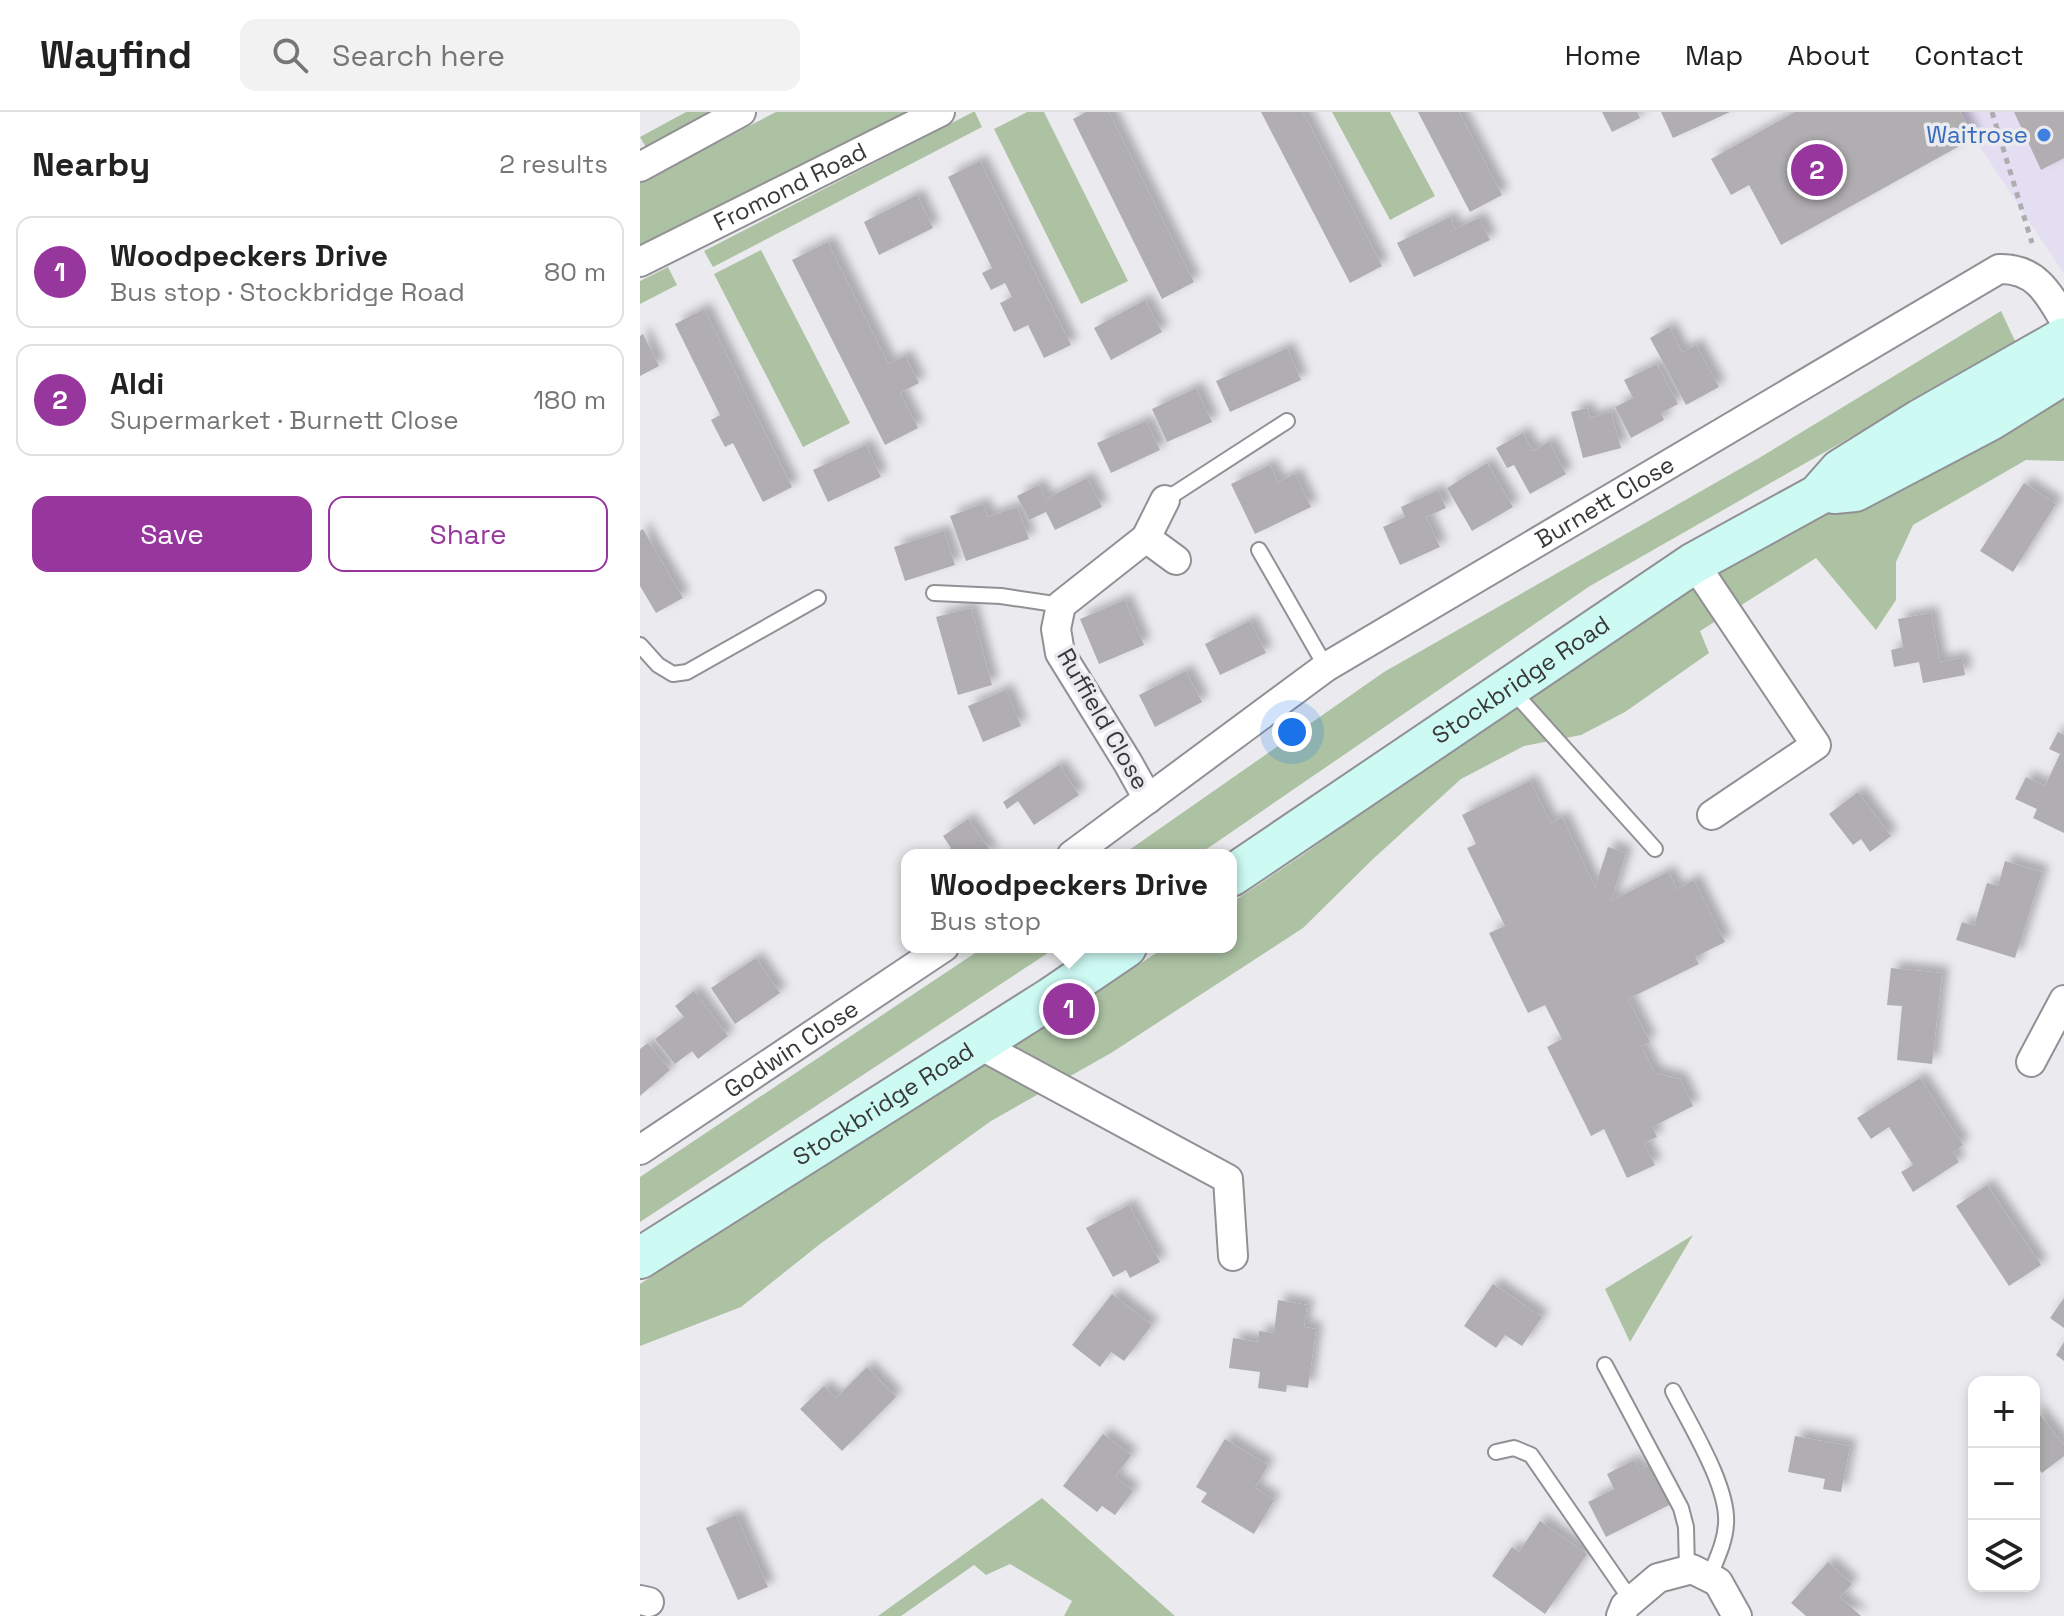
<!DOCTYPE html>
<meta charset="utf-8">
<style>
body{margin:0;font-family:"Space Grotesk",sans-serif;background:#f2f2f2;color:#222}
.controls{position:absolute;right:24px;bottom:24px;display:grid;overflow:hidden;border-radius:16px;box-shadow:0 4px 12px #0003}
.controls button{width:72px;height:72px;display:grid;place-items:center;padding:0;border:0;border-bottom:2px solid #e0e0e0;background:#fff;color:#222;font:40px sans-serif}
.you{position:absolute;left:652px;top:620px;width:28px;height:28px;margin:-20px;border:6px solid #fff;border-radius:50%;background:#1a73e8;box-shadow:0 0 0 12px #1a73e833}
.badge{display:grid;place-items:center;width:52px;height:52px;border-radius:50%;background:#97379e;color:#fff;font-size:26px;font-weight:700}
.pin{position:absolute;translate:-50% -50%;border:4px solid #fff;box-shadow:0 2px 8px #0006}
.popup{position:absolute;left:261px;top:737px;width:336px;height:104px;box-sizing:border-box;display:grid;place-content:center;border-radius:16px;background:#fff;filter:drop-shadow(0 2px 6px #0005);font-size:26px;white-space:nowrap;color:#767676}
.popup b{font-size:30px;color:#222}
.popup::after{content:'';position:absolute;left:50%;top:100%;margin-left:-16px;border:16px solid transparent;border-top-color:#fff}
.list{margin:0;padding:0;list-style:none}
h2{display:flex;justify-content:space-between;align-items:center;height:104px;margin:0;padding:0 32px;font-size:34px}
h2 small{font-size:26px;font-weight:400;color:#767676}
.list li{display:grid;grid-template-columns:52px 1fr auto;gap:24px;align-items:center;box-sizing:border-box;height:112px;margin:0 16px 16px;padding:0 16px;border:2px solid #e0e0e0;border-radius:16px}
.list b{display:block;font-size:30px;white-space:nowrap}
.list p{margin:0;font-size:26px;white-space:nowrap;color:#767676}
.list em{font-size:26px;font-style:normal;color:#767676}
.actions{display:flex;gap:16px;padding:24px 32px}
.actions a{flex:1;padding:18px 0;border:2px solid #97379e;border-radius:16px;text-align:center;font-size:28px;color:#97379e}
.actions .main{background:#97379e;color:#fff}
.icon{flex:none;width:44px;height:44px;fill:none;stroke:currentColor;stroke-width:2;stroke-linecap:round;stroke-linejoin:round}
.map{position:relative;flex:none;width:1424px;height:1504px;overflow:hidden}
header{display:flex;align-items:center;gap:48px;box-sizing:border-box;height:112px;padding:0 40px;background:#fff;border-bottom:2px solid #e0e0e0}
header strong{font-size:38px}
nav{display:flex;gap:44px;margin-inline-start:auto;font-size:28px}
.search{width:560px;height:72px;background:#f2f2f2;display:flex;align-items:center;gap:20px;box-sizing:border-box;padding:0 28px;border-radius:16px;color:#767676;font-size:30px}
main{display:flex}
aside{flex:1;background:#fff}
.map>svg:first-child{display:block}
.commercial{fill:#e4def3}
.green{fill:#acc2a3}
.building{fill:#b0aeb1;filter:url(#shadow)}
.lines{fill:none;stroke-linecap:round;stroke-linejoin:round}
.lane-casing{stroke:#919195;stroke-width:18}
.street-casing{stroke:#919195;stroke-width:32}
.secondary-casing{stroke:#919195;stroke-width:44}
.path{stroke:#adadb0;stroke-width:5;stroke-dasharray:6 6;stroke-linecap:butt}
.lane{stroke:#fff;stroke-width:14}
.street{stroke:#fff;stroke-width:28}
.secondary{stroke:#cdfbf4;stroke-width:40}
.shop-dot{fill:#3f7fe0;stroke:#ebebef;stroke-width:3}
.labels{text-anchor:middle;stroke-width:7;stroke-linejoin:round;paint-order:stroke}
.shop-label{font-size:24px;fill:#366cbe;stroke:#ebebef;text-anchor:end}
.street-label{font-size:24px;fill:#39393b;stroke:#ebebef}
</style>
<header>
<strong>Wayfind</strong>
<div class="search"><svg class="icon" aria-label="search" viewBox="0 0 24 24"><circle cx="10" cy="10" r="6"/><path d="M15 15l6 6"/></svg>Search here</div>
<nav><a>Home</a><a>Map</a><a>About</a><a>Contact</a></nav>
</header>
<main>
<aside>
<h2>Nearby<small>2 results</small></h2>
<ul class="list">
<li><span class="badge">1</span><div><b>Woodpeckers Drive</b><p>Bus stop · Stockbridge Road</p></div><em>80 m</em></li>
<li><span class="badge">2</span><div><b>Aldi</b><p>Supermarket · Burnett Close</p></div><em>180 m</em></li>
</ul>
<div class="actions"><a class="main">Save</a><a>Share</a></div>
</aside>
<div class="map">
<svg width="1424" height="1504" viewBox="0 0 1424 1504">
<defs>
<filter id="shadow"><feDropShadow dx="7" dy="-7" stdDeviation="4" flood-color="#0004"/></filter>
</defs>
<rect width="100%" height="100%" fill="#ebebef"/>
<path class="commercial" d="M1320 0H1424V162L1334 26Z"/>
<path class="green" d="M46 0H80L8 39 0 25Z
M136 0H267L0 139V71Z
M333 0H335L342 15 73 155 64 139Z
M387 0H404L488 169 441 192 354 17Z
M692 0H750L795 84 750 108Z
M121 138 210 311 163 335 74 162Z
M28 155 37 173 0 192V169Z
M1361 199 1376 231 950 474 558 743H482L744 560 1119 346Z
M1424 286V349L1386 348 1273 413 1256 450V488L1236 518 1176 446 1060 519 1069 541 985 600 941 623 884 634 821 667 733 747 663 816 471 941 351 1009 180 1132 101 1195 0 1234V1172L277 990 409 913 525 835H591V791L664 742 866 597 1040 485 1189 394 1234 375Z
M344 835H417L0 1110V1065Z
M1053 1123 990 1230 965 1177Z
M402 1386 535 1504H424L432 1489 370 1452 346 1463 334 1453 261 1504H238Z"/>
<path class="building" d="M446 0H469L554 170 522 187 433 7Z
M621 0H663L742 154 710 171Z
M778 0H819L862 83 830 100Z
M962 0H997L1000 6 972 20Z
M1021 0H1090L1033 26Z
M1155 0H1320L1334 26 1141 133 1109 73 1091 83 1071 47Z
M1374 0H1424V46L1401 58Z
M340 49 431 233 404 246 388 213 374 220 360 191 372 185 365 171 351 178 342 161 352 156 308 65Z
M277 83 293 116 239 143 224 110Z
M810 105 815 117 839 106 850 128 774 165 757 131Z
M188 130 249 252 265 244 279 271 260 281 278 316 245 333 152 148Z
M505 188 522 220 471 248 454 216Z
M64 197 152 375 123 390 93 331 85 335 71 308 80 303 35 212Z
M1029 215 1042 240 1056 233 1079 275 1046 293 1010 226Z
M3 222 19 254 0 264V224Z
M647 236 661 268 590 300 576 269Z
M1017 252 1038 292 1021 301 1024 308 991 326 975 295 993 286 984 268Z
M556 276 572 310 527 330 512 297Z
M947 296 950 306 971 300 981 336 943 346 931 300Z
M506 309 520 338 471 361 457 331Z
M883 321 893 339 909 330 926 362 890 382 874 353 867 356 856 336Z
M226 333 241 365 188 390 173 358Z
M847 351 873 395 832 419 807 376Z
M630 353 638 370 655 362 671 395 615 422 591 372Z
M447 366 462 395 415 418 406 400 389 408 377 384 399 373 406 387Z
M1384 371 1416 392 1373 460 1340 439Z
M798 378 806 396 786 405 800 435 760 453 743 415 765 405 761 395Z
M343 392 348 405 377 395 389 427 326 449 310 404Z
M3 417 43 486 16 501 0 474V419Z
M304 419 315 453 265 469 254 435Z
M485 488 504 533 459 552 440 507Z
M331 496 352 573 318 583 296 505Z
M1291 501 1300 550 1322 546 1325 563 1283 571 1279 550 1254 555 1251 538 1263 535 1258 507Z
M610 509 626 541 580 563 565 532Z
M546 559 562 590 515 615 499 583Z
M366 578 381 614 343 630 328 594Z
M1418 620 1424 623V721L1393 706 1397 697 1375 687 1386 665 1405 674 1420 642 1409 637Z
M419 653 439 683 394 713 378 689 367 697 363 690Z
M890 669 911 711 922 705 955 775 968 735 986 741 971 789 1028 760 1037 777 1054 768 1085 830 1055 845 1059 852 988 887 1010 930 1001 934 1015 961 1040 967 1053 994 1012 1015 1017 1025 1004 1031 1015 1053 987 1066 964 1017 951 1024 907 935 922 927 905 893 888 901 849 821 865 814 827 736 836 732 822 703Z
M1218 680 1251 724 1230 740 1221 727 1213 733 1189 702Z
M328 707 352 741 350 743H302L311 736 303 724Z
M1365 749 1402 760 1375 846 1316 828 1322 810 1334 814 1347 771 1358 774Z
M116 846 140 881 95 912 71 876Z
M1251 856 1302 861 1292 952 1257 948 1262 894 1247 893Z
M54 879 88 924 58 947 52 939 35 952 15 927 44 905 35 894Z
M8 931 30 958 0 984V937Z
M1280 966 1323 1033 1313 1040 1319 1050 1273 1080 1261 1060 1273 1053 1249 1015 1231 1027 1217 1006Z
M1347 1073 1401 1153 1369 1174 1316 1094Z
M489 1093 520 1150 490 1166 486 1158 473 1165 446 1116Z
M853 1172 902 1205 882 1234 865 1223 856 1236 824 1214Z
M472 1182 512 1213 484 1249 471 1240 460 1255 432 1233Z
M1424 1186V1216L1410 1206Z
M638 1188 667 1193 664 1215 676 1217 668 1276 647 1273 646 1280 618 1276 620 1260 589 1256 593 1226 618 1230 619 1219 634 1221Z
M1424 1230V1249L1416 1243Z
M227 1255 256 1285 202 1339 160 1297 184 1274 196 1286Z
M1397 1299 1424 1333V1344L1402 1361 1394 1351V1301Z
M463 1322 491 1343 475 1365 493 1379 475 1403 462 1394 457 1400 423 1374Z
M1155 1324 1210 1334 1201 1380 1183 1377 1185 1367 1148 1360Z
M585 1327 628 1353 615 1376 634 1388 614 1422 561 1390 567 1381 556 1375Z
M994 1348 999 1358 1011 1352 1031 1392 966 1425 948 1390 974 1377 967 1362Z
M96 1403 128 1475 98 1488 66 1416Z
M900 1409 947 1442 905 1502 852 1464 872 1435 879 1440Z
M1188 1450 1212 1472 1200 1485 1221 1504H1166L1151 1491Z"/>
<g class="lines">
<g class="lane-casing">
<path id="lane" d="M525 388 647 309
M619 438 686 555
M294 481 361 484 421 493
M0 533 18 553 33 562 47 560 178 486
M871 577 1015 737
M965 1253 1041 1396 1046 1415 1047 1458
M1033 1279C1050 1313 1089 1375 1086 1412 1085 1431 1076 1448 1069 1466
M856 1340 874 1336 891 1343 991 1488"/>
</g>
<g class="street-casing">
<g id="street">
<path d="M0 55 101 0"/>
<path id="s1" d="M0 150 300 0"/>
<path d="M506 426 536 448"/>
<path d="M1054 451 1176 633 1072 703"/>
<path d="M508 687 488 651 420 541 416 517 421 493 506 426 525 388"/>
<path id="s2" d="M432 743 686 555 1359 157C1395 156 1408 180 1424 208"/>
<path d="M338 932 588 1067 593 1144"/>
<path d="M1391 950 1424 888"/>
<path id="s3" d="M0 1038 304 835"/>
<path d="M0 1488 9 1490"/>
<path d="M981 1504 985 1494 1018 1466 1052 1457 1078 1470 1097 1504"/>
</g>
</g>
<g class="secondary-casing">
<g id="secondary">
<path d="M1194 381 1215 379 1350 308 1424 262"/>
<path id="s4" d="M591 764 1054 451 1178 383 1200 358 1280 308 1424 226"/>
<path id="s5" d="M0 1146 411 886 486 835"/>
</g>
</g>
<path class="path" d="M1352 0 1392 131"/>
<use href="#lane" class="lane"/>
<use href="#street" class="street"/>
<use href="#secondary" class="secondary"/>
</g>
<circle class="shop-dot" cx="1404" cy="23" r="8"/>
<g class="labels">
<g class="shop-label">
<text x="1388" y="31">Waitrose</text>
</g>
<g class="street-label">
<text dy="8" stroke="none"><textPath href="#s1" startOffset="168">Fromond Road</textPath></text>
<text dy="8" stroke="none"><textPath href="#s2" startOffset="640">Burnett Close</textPath></text>
<text dy="8" stroke="none"><textPath href="#s4" startOffset="350">Stockbridge Road</textPath></text>
<text transform="translate(463 607) rotate(60)" y="8">Ruffield Close</text>
<text dy="8" stroke="none"><textPath href="#s3" startOffset="182">Godwin Close</textPath></text>
<text dy="8" stroke="none"><textPath href="#s5" startOffset="288">Stockbridge Road</textPath></text>
</g>
</g>
</svg>
<div class="controls">
<button>+</button>
<button>−</button>
<button><svg class="icon" aria-label="layers" viewBox="0 0 24 24"><path d="M12 4l9 5-9 5-9-5zM3 14l9 5 9-5"/></svg></button>
</div>
<div class="you"></div>
<div class="pin badge" style="left:429px;top:897px">1</div>
<div class="popup"><b>Woodpeckers Drive</b>Bus stop</div>
<div class="pin badge" style="left:1177px;top:58px">2</div>
</div>
</main>
